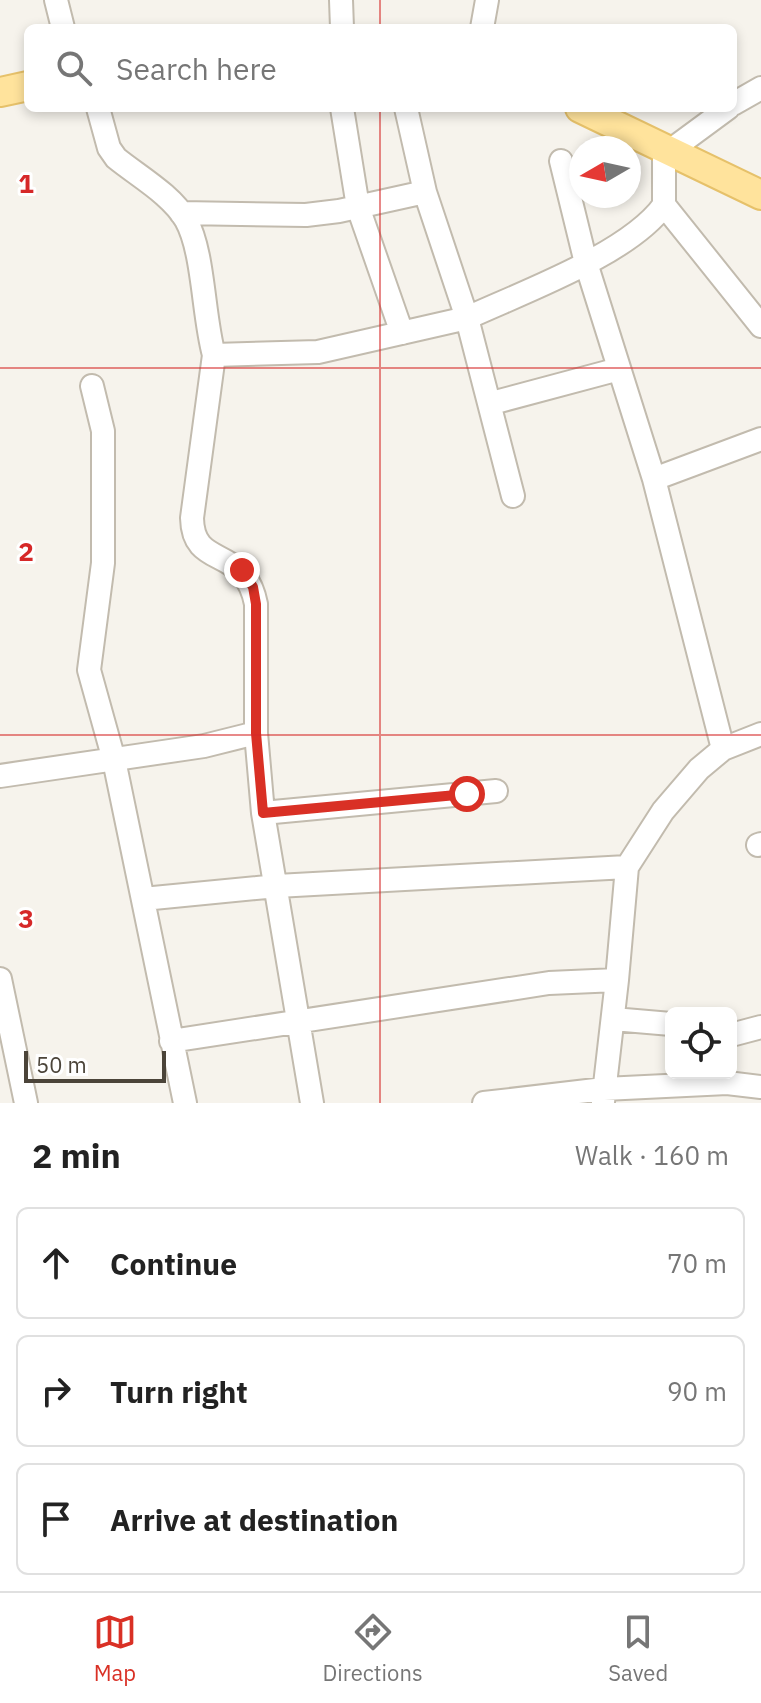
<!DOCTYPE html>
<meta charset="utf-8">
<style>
body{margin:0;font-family:"IBM Plex Sans",sans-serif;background:#f2f2f2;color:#222}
.controls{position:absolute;right:24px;bottom:24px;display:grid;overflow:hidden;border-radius:12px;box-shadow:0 4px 12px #0003}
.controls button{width:72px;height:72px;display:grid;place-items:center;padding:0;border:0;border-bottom:2px solid #e0e0e0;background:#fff;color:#222;font:40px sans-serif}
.compass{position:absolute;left:569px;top:136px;width:72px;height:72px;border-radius:50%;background:#fff;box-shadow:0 4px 12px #0003;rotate:261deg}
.scale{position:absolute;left:24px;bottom:20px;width:142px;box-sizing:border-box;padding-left:8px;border:4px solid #4b4439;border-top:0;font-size:22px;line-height:28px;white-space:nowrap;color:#4b4439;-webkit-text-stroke:6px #fff;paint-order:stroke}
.stop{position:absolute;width:24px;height:24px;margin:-18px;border:6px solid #d93025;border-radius:50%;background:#fff}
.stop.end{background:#d93025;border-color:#fff;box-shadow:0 2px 8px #0008}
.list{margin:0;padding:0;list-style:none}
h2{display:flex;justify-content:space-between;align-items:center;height:104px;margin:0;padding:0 32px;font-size:34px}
h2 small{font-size:26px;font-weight:400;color:#767676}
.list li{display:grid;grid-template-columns:52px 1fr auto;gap:24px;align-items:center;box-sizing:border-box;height:112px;margin:0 16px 16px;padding:0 16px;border:2px solid #e0e0e0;border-radius:12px}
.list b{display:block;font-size:30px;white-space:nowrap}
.list em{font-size:26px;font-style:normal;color:#767676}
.icon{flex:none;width:44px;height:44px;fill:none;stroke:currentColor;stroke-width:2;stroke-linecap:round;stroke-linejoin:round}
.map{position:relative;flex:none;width:761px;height:1103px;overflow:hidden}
.search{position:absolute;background:#fff;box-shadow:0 4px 12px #0003;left:24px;right:24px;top:24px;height:88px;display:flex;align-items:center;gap:20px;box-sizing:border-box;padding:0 28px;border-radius:12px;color:#767676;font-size:30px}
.sheet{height:488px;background:#fff}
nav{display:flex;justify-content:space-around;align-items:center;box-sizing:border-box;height:112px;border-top:2px solid #e0e0e0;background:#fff;font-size:22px;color:#767676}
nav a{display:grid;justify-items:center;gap:4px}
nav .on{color:#d93025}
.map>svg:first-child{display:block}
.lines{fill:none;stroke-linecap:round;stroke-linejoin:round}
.minor-casing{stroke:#c2bbae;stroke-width:26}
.major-casing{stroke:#e6c16a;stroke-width:32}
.minor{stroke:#fff;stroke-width:22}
.major{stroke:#ffe39c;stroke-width:28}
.route{stroke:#d93025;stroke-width:10}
.grid{fill:none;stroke:#d62828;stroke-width:2;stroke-opacity:0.55}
.grid-label{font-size:26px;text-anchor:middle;font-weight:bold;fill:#d62828;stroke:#fff;stroke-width:6;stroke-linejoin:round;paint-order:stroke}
</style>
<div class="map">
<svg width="761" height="1103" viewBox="0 0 761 1103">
<rect width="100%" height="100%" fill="#f6f3ec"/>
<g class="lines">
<g class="minor-casing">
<path id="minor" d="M56 0 63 28
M341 0 342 28
M482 28 487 0
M733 104 761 88
M98 108 109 148 116 158C138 176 172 195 186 220 204 252 203 316 214 355
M342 108 358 207 402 333
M664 147V205L761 326
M671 150 728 108
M561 161 586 263 654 479 723 749
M181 213 306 215 339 211 425 192
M92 386 103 431V563L89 670 114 760 185 1103
M492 403 619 369
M654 479 761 439
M513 496 467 318C523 292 629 254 664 205
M0 776 204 746 256 733
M263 813 496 791
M758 845 761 844
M143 899 277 886 627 867
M0 979 26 1103
M613 1019 671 1024
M731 1035 761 1027
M171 1041 549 983 617 980 627 867 663 811 699 769 723 749 761 734
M603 1102 617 980
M312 1103 263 813 256 733V604C244 543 193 571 192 518L214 355 318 352 467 318 425 192 406 108
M484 1103 604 1089 727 1083 761 1087"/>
</g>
<g class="major-casing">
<path id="major" d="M0 92 28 86
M580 108 761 195"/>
</g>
<use href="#minor" class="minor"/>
<use href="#major" class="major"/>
</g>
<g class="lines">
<path class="route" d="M242 570 253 587 256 604V733L263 813 467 794"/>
</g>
<path class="grid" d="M380 0V28M380 108V1103M0 368H761M0 735H761"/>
<g class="grid-label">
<text x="26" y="193">1</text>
<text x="26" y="561">2</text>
<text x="26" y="928">3</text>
</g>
</svg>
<div class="controls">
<button><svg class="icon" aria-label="locate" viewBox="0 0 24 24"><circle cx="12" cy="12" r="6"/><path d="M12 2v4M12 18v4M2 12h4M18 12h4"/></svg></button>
</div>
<svg class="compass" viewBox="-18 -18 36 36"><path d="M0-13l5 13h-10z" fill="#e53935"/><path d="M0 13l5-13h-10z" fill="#767676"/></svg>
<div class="scale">50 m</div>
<div class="stop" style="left:467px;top:794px"></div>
<div class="stop end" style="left:242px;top:570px"></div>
<div class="search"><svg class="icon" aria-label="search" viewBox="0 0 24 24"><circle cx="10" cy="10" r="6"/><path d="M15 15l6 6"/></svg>Search here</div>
</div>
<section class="sheet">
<h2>2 min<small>Walk · 160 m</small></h2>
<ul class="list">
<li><svg class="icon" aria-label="ahead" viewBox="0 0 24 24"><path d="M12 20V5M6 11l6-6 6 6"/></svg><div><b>Continue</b></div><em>70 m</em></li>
<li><svg class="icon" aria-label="right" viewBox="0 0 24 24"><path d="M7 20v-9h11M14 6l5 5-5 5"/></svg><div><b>Turn right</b></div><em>90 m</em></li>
<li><svg class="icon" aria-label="arrive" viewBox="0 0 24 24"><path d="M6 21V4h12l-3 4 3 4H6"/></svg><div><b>Arrive at destination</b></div></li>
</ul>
</section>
<nav>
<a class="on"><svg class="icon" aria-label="map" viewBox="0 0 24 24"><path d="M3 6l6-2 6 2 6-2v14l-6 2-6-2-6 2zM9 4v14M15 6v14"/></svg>Map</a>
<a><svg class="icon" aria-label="directions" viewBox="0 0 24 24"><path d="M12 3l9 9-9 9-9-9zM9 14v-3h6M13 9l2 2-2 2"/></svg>Directions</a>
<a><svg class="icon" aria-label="saved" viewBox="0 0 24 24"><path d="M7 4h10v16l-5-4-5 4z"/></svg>Saved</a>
</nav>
